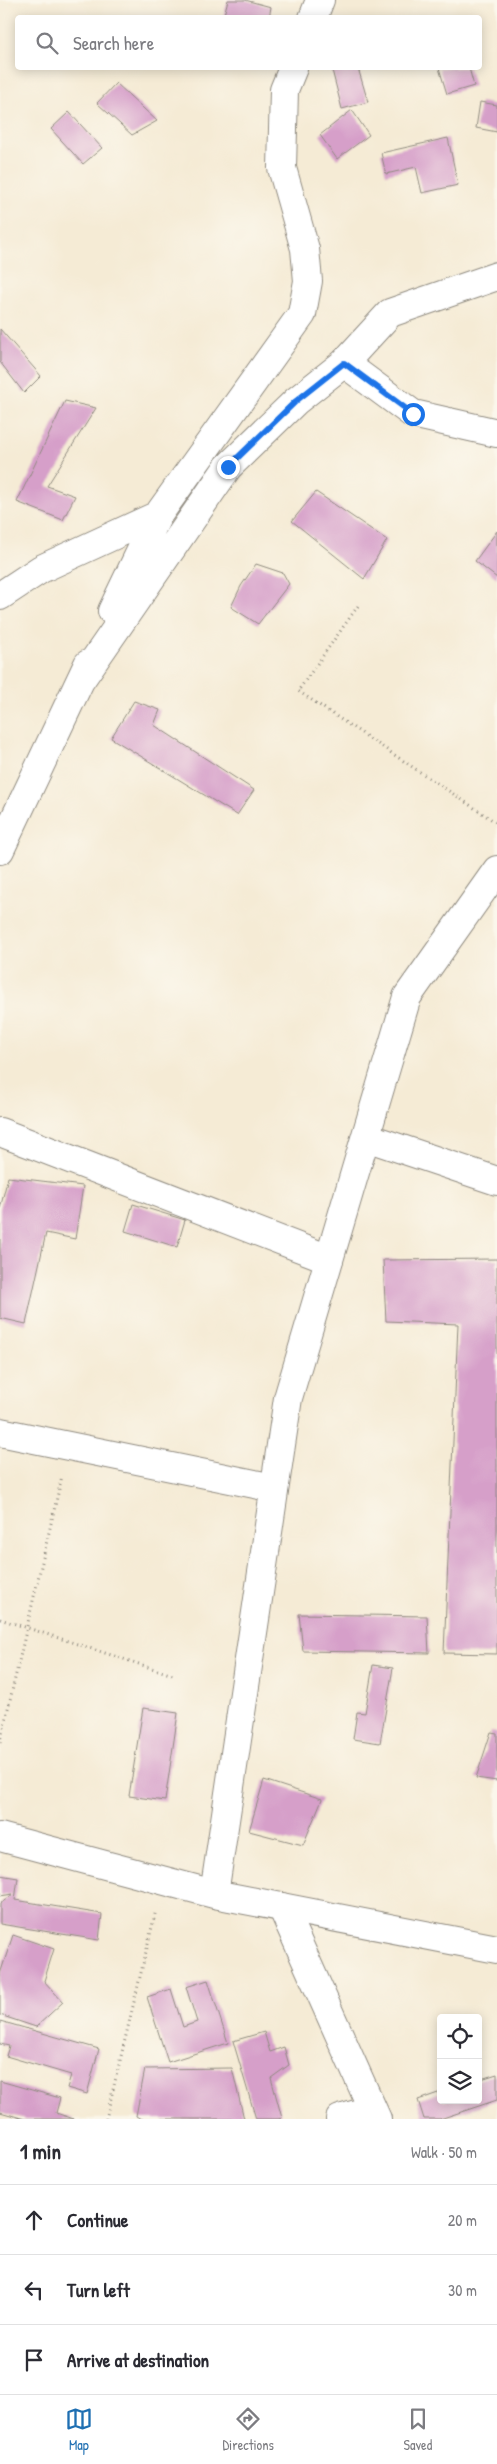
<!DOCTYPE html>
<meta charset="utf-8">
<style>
body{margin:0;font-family:"Patrick Hand",sans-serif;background:#f2f2f3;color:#2b2b33}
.controls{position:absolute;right:15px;bottom:15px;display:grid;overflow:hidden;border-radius:5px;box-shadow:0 2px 12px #0003}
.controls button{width:45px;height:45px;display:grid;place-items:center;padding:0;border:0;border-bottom:1px solid #e1e1e2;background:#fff;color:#2b2b33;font:25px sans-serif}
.stop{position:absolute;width:15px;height:15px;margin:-11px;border:4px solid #1a73e8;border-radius:50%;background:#fff}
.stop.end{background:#1a73e8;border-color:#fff;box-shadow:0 1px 5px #0008}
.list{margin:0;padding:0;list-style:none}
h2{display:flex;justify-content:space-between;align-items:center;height:65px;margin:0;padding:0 20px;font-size:21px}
h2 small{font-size:16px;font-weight:400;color:#7c7c81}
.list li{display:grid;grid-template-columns:32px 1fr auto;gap:15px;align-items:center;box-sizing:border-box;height:70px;padding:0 20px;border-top:1px solid #e1e1e2}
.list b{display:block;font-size:19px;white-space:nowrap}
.list em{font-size:16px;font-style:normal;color:#7c7c81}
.icon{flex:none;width:28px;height:28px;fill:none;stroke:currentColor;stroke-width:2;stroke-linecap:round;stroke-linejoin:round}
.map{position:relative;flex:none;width:497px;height:2119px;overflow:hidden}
.search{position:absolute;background:#fff;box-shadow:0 2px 12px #0003;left:15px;right:15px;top:15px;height:55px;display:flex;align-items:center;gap:12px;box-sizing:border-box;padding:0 18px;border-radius:5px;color:#7c7c81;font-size:19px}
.sheet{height:275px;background:#fff}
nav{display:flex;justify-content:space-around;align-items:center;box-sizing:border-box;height:70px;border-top:1px solid #e1e1e2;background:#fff;font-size:14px;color:#7c7c81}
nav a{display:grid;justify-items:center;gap:2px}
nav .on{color:#1f6fb2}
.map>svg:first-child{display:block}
.building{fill:#d69fc9}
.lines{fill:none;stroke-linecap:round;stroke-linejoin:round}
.minor-casing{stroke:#908b80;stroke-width:30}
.tertiary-casing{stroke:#908b80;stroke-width:30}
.path{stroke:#908b80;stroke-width:3;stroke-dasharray:1 4;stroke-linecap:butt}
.minor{stroke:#fff;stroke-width:28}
.tertiary{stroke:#fff;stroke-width:28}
.route{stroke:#1a73e8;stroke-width:6}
</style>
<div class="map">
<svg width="497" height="2119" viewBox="0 0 497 2119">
<rect width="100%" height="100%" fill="#fbf7ec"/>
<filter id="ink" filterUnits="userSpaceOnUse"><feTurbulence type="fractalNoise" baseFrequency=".02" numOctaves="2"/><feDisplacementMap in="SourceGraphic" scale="10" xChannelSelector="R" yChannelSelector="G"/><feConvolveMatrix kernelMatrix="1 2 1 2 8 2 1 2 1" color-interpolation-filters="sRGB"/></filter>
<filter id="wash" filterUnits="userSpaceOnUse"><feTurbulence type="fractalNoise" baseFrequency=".0096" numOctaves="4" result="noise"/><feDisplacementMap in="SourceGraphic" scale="20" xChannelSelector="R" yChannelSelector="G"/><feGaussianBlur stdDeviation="1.12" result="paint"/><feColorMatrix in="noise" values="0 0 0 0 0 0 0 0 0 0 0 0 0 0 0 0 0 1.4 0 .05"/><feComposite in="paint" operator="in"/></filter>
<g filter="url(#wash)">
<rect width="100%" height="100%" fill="#f5ebd5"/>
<g id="blocks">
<path class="building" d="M228 0H245L271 7 269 18H223Z
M343 68H358L368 102 342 109 332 70Z
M439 68H469L474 86 447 94Z
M116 83 157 121 132 135 97 103Z
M480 102 497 105V132L476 128Z
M352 110 369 135 337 159 320 135Z
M69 112 102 148 83 164 51 129Z
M448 138 458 185 422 193 416 167 386 174 381 153Z
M0 329 41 376 24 393 0 362Z
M65 401 96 408 47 486 75 496 63 520 17 502Z
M316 492 387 540 364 579 292 521Z
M497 531V578L475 561Z
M256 564 283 573 289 584 258 624 231 607 241 586Z
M134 701 160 710 154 725 254 790 237 815 111 738Z
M8 1177 83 1186 75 1239 46 1233 26 1324 0 1318V1209Z
M133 1204 185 1220 177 1247 125 1231Z
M497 1259V1654L444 1653 458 1324 386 1321 383 1260Z
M299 1614 427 1616 429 1653 303 1651Z
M373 1665 393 1668 380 1743 353 1739 357 1712 365 1713Z
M143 1708 178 1713 165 1801 129 1796Z
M491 1732 497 1733V1781L476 1778Z
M264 1780 322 1799 303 1845 249 1831Z
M0 1875 18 1878 15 1900 102 1914 99 1940 0 1924V1904L13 1894 0 1896Z
M13 1935 54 1949 44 1981 63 2002 36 2027 0 2015V1974Z
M208 1980 228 2043 168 2062 147 1997 171 1989 183 2027 197 2022 186 1987Z
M0 2021 99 2049 87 2094 67 2088 71 2075 6 2056 9 2046 0 2044Z
M264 2032 270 2052 284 2047 289 2065 271 2078 282 2118 278 2119H256L233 2041Z
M232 2068 244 2119H141L136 2116 145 2069Z
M497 2074V2100L440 2119H424L418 2100 441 2092V2100H478V2080Z
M0 2081 60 2098 56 2113 74 2119H25L0 2112Z"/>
</g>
</g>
<g filter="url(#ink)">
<use href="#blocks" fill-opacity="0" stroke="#908b80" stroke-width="1"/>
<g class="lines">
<g class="minor-casing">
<path id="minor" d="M313 18 320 0
M344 363 413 414 497 433
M0 596 41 569 158 515 302 314 308 281 305 249 282 168 284 90 293 68
M112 611 158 515
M80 681 228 467 296 401 344 363 390 313 497 276
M0 850 88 664
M0 1132 329 1259
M366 1137 497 1181
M0 1432 274 1488
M282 1907 377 2119
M340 2119 372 2109"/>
</g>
<g class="tertiary-casing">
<path id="tertiary" d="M0 1837 214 1894 497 1949
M214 1894 288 1398 407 997 497 870"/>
</g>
<path class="path" d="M358 606 298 691 497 823
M0 1619 176 1676
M0 1743 62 1476
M106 2119 156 1910"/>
<use href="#minor" class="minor"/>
<use href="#tertiary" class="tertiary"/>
</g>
</g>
<g class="lines" filter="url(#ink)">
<path class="route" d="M228 467 296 401 344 363 413 414"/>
</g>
</svg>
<div class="controls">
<button><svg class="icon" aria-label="locate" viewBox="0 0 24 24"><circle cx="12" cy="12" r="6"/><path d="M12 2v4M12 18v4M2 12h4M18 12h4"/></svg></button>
<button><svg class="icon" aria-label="layers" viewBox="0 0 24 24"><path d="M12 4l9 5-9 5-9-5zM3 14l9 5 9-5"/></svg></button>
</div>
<div class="stop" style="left:413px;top:414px"></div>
<div class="stop end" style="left:228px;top:467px"></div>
<div class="search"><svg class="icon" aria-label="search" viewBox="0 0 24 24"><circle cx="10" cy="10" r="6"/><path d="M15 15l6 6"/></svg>Search here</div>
</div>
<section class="sheet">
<h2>1 min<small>Walk · 50 m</small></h2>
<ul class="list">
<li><svg class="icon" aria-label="ahead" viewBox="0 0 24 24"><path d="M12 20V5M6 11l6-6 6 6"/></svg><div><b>Continue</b></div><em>20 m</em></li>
<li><svg class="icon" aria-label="left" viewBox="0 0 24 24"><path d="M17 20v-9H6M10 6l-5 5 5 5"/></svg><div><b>Turn left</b></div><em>30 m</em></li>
<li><svg class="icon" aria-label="arrive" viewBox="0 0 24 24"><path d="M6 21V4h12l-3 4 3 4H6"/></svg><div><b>Arrive at destination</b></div></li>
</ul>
</section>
<nav>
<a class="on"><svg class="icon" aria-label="map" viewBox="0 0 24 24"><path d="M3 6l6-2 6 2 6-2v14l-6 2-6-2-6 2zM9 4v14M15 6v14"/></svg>Map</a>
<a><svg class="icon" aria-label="directions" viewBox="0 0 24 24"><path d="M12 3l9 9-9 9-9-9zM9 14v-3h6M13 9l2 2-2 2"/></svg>Directions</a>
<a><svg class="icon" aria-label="saved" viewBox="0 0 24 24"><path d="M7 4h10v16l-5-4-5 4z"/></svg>Saved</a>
</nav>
